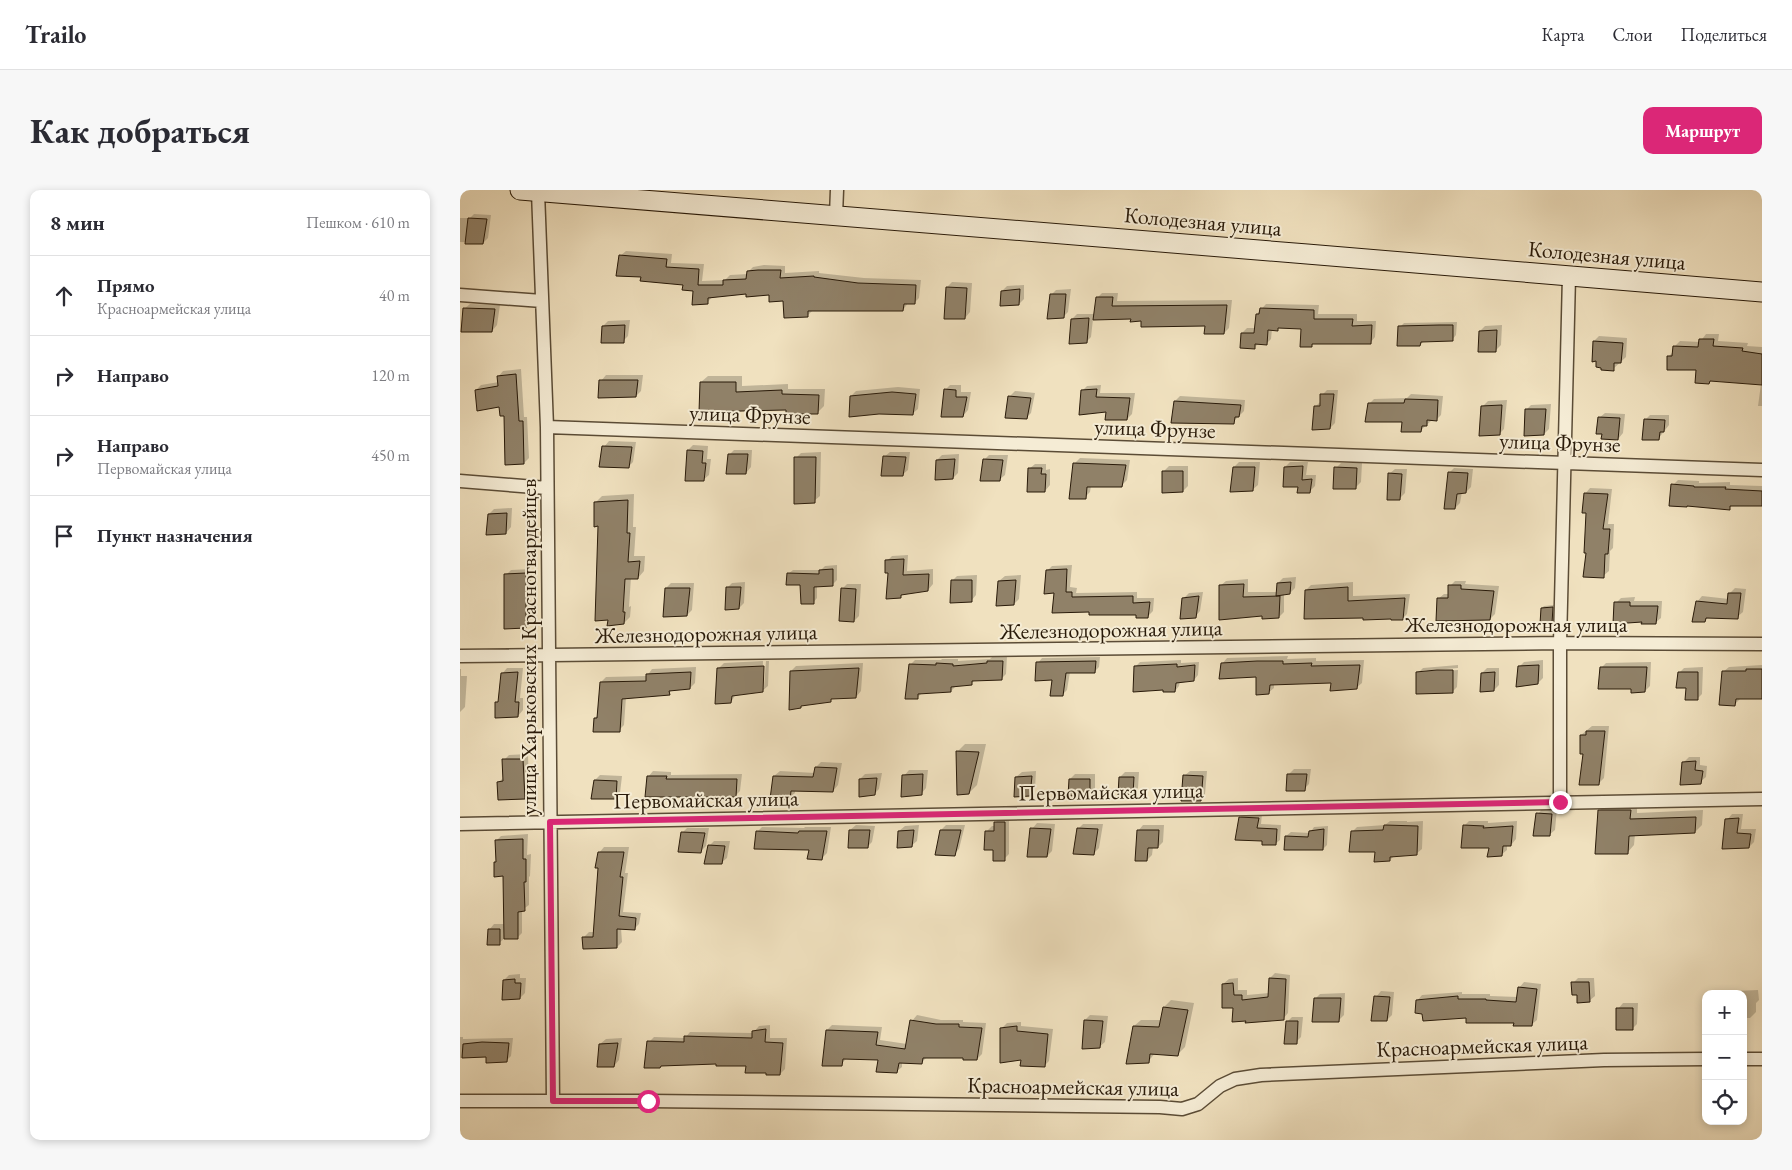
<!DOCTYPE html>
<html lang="ru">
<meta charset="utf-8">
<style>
body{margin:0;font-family:"EB Garamond",serif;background:#f7f7f7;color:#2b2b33}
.controls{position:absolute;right:15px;bottom:15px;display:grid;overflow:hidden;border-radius:10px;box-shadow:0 2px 8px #0003}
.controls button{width:45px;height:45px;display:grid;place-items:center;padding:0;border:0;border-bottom:1px solid #e1e1e2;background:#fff;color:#2b2b33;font:25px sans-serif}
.stop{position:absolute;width:15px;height:15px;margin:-11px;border:4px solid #db2777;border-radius:50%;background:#fff}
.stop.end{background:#db2777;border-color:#fff;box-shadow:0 1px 5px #0008}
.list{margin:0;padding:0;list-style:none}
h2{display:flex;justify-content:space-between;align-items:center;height:65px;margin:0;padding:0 20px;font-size:21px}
h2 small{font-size:16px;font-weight:400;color:#7c7c81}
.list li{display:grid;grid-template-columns:32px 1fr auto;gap:15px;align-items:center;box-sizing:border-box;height:80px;padding:0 20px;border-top:1px solid #e1e1e2}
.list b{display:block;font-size:19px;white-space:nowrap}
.list p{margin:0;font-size:16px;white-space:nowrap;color:#7c7c81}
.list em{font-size:16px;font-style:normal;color:#7c7c81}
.icon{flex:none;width:28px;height:28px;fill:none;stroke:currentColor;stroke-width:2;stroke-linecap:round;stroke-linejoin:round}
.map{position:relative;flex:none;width:1302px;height:950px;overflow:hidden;border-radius:10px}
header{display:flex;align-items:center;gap:30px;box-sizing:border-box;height:70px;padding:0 25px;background:#fff;border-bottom:1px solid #e1e1e2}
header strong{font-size:24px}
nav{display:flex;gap:28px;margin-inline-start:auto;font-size:18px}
.intro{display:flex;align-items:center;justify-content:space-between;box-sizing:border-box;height:120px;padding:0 30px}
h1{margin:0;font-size:35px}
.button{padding:12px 22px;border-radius:10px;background:#db2777;color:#fff;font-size:18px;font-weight:700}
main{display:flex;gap:30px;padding:0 30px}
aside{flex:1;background:#fff;border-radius:10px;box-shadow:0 2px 8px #0003}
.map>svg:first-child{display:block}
.shadow{fill:#0003}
.building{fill:#908168;stroke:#291a09}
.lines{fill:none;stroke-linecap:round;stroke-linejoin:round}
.street-casing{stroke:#5b4c36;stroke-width:15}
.secondary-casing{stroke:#291a09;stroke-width:21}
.street{stroke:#f5ecd5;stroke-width:12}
.secondary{stroke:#f5ecd5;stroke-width:19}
.route{stroke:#db2777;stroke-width:6}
.labels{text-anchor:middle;stroke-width:4;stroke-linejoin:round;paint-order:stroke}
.street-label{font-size:22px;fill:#291a09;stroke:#f5ecd5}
</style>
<header>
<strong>Trailo</strong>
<nav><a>Карта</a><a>Слои</a><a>Поделиться</a></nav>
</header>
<div class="intro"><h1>Как добраться</h1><a class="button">Маршрут</a></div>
<main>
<aside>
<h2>8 мин<small>Пешком · 610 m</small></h2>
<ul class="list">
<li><svg class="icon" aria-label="ahead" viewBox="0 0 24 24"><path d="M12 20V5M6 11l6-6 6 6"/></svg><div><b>Прямо</b><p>Красноармейская улица</p></div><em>40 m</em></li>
<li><svg class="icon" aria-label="right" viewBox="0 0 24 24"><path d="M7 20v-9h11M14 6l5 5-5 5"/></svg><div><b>Направо</b></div><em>120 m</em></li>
<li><svg class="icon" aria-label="right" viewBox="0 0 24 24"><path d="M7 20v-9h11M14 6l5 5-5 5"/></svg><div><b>Направо</b><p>Первомайская улица</p></div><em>450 m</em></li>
<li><svg class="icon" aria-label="arrive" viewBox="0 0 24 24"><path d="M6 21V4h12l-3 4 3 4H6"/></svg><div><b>Пункт назначения</b></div></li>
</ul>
</aside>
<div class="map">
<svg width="1302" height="950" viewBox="0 0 1302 950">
<rect width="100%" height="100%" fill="#f0e1bf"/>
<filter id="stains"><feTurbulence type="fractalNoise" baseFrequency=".004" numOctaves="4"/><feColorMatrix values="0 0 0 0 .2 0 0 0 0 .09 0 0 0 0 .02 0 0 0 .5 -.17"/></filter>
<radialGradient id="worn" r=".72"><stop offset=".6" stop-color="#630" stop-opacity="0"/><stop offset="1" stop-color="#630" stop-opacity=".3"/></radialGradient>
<path class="shadow" d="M14 24 31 25 28 48 23 53 0 52V28H10Z
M166 61 212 64 211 73 244 74 242 91 265 90 270 85 288 84V82L293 77 304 75 325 76V83L359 81V83L404 88 461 90 459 108 454 113H448L443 120H353L347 126 325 109 310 104 287 102 253 106 247 113 234 99 224 94 182 86 160 66Z
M492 92 512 93 510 122 505 128 487 97Z
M564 95V109L559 114 542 101 547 96Z
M611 99 608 122 603 127 591 105 596 100Z
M642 103H658L657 111 772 110 769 138 764 143 746 135 682 130 672 128 633 129 631 147 626 152 612 129 617 124H635L637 108Z
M10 114 40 115 37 135 32 141 4 119Z
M806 114 859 115 858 124H897V131H916L915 147 910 153 855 152 852 155 842 137H820L817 139H812L811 149 806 154 799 153 795 157 782 143 787 138H795L797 124Z
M170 130 168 146 163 151 143 136 148 131Z
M997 132 996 145 992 150 964 151 960 155 940 137 944 133Z
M1042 135 1041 155 1036 160 1020 141 1025 136Z
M1246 144H1259L1258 151 1288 153 1287 156 1302 157V216H1298L1301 194 1252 190 1249 193 1237 178 1208 167 1214 161V157L1220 151 1240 152Z
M1139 146 1167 148 1166 167 1153 179 1137 170H1133L1134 151Z
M61 179 64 227H67L69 268 64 273 40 216 16 200 21 195 39 192 38 187 43 181Z
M146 185H183L181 201 176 206 141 191Z
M248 186H282V196L328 194V199H365L364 216 357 223 328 219 241 192Z
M490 195H501V202H511L508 220 503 226 485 200Z
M641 195 640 203H675L672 224 667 229 647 221 622 201 627 196Z
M438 197 460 199 458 219 452 224 391 206 396 201Z
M867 200H878L875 233 870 238 855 217 861 211 862 205Z
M555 201 575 203 571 223 566 228 550 206Z
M951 204 983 206 981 225 976 230H972L960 241 944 230 909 214 914 209 947 208Z
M720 206 785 210 784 221 773 232 715 211Z
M1047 210 1044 239 1039 244 1022 217 1028 211Z
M1091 214 1089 239 1084 244 1066 220 1071 215Z
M1145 223 1165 224 1163 243 1158 249 1143 243 1139 228Z
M1190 225H1209V235L1198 249 1185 230Z
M149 251 176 252 173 272 168 277 144 257Z
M233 255 248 256 247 269H251L249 285 243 290 228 260Z
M274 260H292L291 277 286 283 269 265Z
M361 262 360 306 354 311 336 268 341 263Z
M430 262H450L448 280 442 285 424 267Z
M499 264 498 283 493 288 477 270 482 265Z
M529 265H548L545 285 539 290 524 270Z
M620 268 670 270 667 290 662 295 631 296 630 302 625 307 614 274Z
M779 272H800L798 295 792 300 774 277Z
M830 272H848L846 285H856L855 296 850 301 839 296 825 277Z
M881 273H902L901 292 895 298 876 278Z
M575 274H586V280L590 279V295L585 301 569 279Z
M709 276H728V296L723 301 704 281Z
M994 278 1013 279 1011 297 1006 302H1002L1000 313 995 318 989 283Z
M935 279H947L945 303 940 308 929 284Z
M1218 290 1239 291V293L1270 292V295L1302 296V315H1273L1269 318 1213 295Z
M1130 298 1152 299 1148 334H1154L1153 358 1150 361 1149 381 1143 386 1127 322 1125 304Z
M174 304 173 337H176L174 366H185L184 381 178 388 171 387 169 417 171 416 170 427 164 433 139 335 136 312 142 306Z
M52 318 51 337 46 343 29 324 34 319Z
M448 365 447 381 473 379V394L468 400 444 403 440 407 429 382 427 371 432 366Z
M377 375V390L372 395H357V408L353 413 342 394 328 384 333 380H361L365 376Z
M612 375 610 397 617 398 616 403 677 402V408H694L693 421 688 426 678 424 630 421 595 402 587 381 592 376Z
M71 379 70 432 65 437 46 385 51 380Z
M517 385 516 405 511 411 492 391 497 386Z
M561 385 559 409 554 414 539 391 545 386Z
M836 387 835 398 830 403H824V422L819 427 803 425 760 396 766 391 788 389V402H817L818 393 823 388Z
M995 391H1006L1005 394 1039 396 1035 424 1030 429 978 409 984 404H989L990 396Z
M285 392 284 413 279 418 267 398 272 393Z
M893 392V406L950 404 947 424 942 429 846 400 851 395Z
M211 393H234L232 420 227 425 206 398Z
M387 394H401L399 426 394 431 382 399Z
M1275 398 1286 399 1283 422 1277 427H1249L1244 431 1237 412 1242 406 1269 409 1270 403Z
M743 402 740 421 735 427 723 409 729 403Z
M1175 407 1174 411H1202L1201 428 1195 433 1183 431 1156 413 1161 408Z
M1094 415V430L1092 432 1082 418 1084 416Z
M533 466H547L546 484 541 489 515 490 511 494 496 496 491 501 462 503 457 508 450 475 455 470H481L482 469H498V471L530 469Z
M828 466 827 469 856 468V471L904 470 902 493 896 498 873 492 814 493V498L808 503 798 486 762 474 767 468Z
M640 467 639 477 634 482H610L607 500 602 505 593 489 578 473 582 468Z
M721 470V473L739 472 738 485 734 490 720 491 719 496 715 501 675 477 680 472Z
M1083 470V488L1078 493 1059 477 1064 472Z
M303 471 302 498H304L306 471H309L308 496 302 501 276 504 271 512 258 479 264 473Z
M1191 472 1190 496 1185 501 1172 498 1141 478 1146 473Z
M403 473 401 501 396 507 373 508 370 511 344 514 340 517 331 481 336 476Z
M998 475V478L961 481V483L998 480 997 497 992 502 958 483 963 478Z
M1302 475V507L1280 509 1275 514 1263 482 1269 477Z
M236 477 235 493 230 498 213 499 209 503 166 507 164 535 159 540 135 528 138 525 141 492 146 487 187 486 192 479Z
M1243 477 1242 504 1237 509 1219 483 1224 478Z
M47 478H63L60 508H63V520L58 526 37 513 39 510 42 484Z
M1027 478H1039V495L1034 500 1022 483Z
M0 479H1V486H7L5 517 0 522Z
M1132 536H1149L1144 588 1138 594 1124 563 1121 545Z
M505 554H526L517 595 509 603 497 562Z
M68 564 69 603 64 608 39 592 44 587V570L49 565Z
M1229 567H1240V575L1247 576 1246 587 1240 592 1224 572Z
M361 572 382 573 378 595 373 601 335 600V603L329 608 314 586 320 581 355 583 356 577Z
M834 579H851L849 594 844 599 828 585Z
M449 580H468L466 598 461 604 444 586Z
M193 581 211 582V585L282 584 280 601 275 606H249L244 610 188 587Z
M576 581 575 599 570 605 556 587 562 582Z
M730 581H747L745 604 740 610 724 586Z
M665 582H679L678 598 672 603 660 587Z
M422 583 419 599 414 604 400 589 405 584Z
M615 584H635V599L629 604 610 589Z
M140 585 162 586 160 603 155 608 135 590Z
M1177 613V623L1243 620 1242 635 1235 642 1175 644 1174 655 1167 663 1139 621 1146 614Z
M1083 618 1097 619 1095 640 1089 645 1078 624Z
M784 623 802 624 801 634 821 635 820 650 815 654 804 650 780 628Z
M1272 624H1283L1281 639H1296L1294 652 1289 657 1264 658 1267 630Z
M541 627H549V664L544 669 535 659 527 641 532 636H535L536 632Z
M930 631H947V632L963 631 962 659 956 664 935 665 930 670 892 642 897 637 925 635Z
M1009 631H1028V633L1057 631 1056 649 1051 655H1047V660L1041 665 1004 636Z
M577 633 595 634 592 661 587 666 572 639Z
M623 634H643L639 658 634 663 618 639Z
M396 635 415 636 412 652 407 657 390 640Z
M459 635 457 651 451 656 439 641 445 636Z
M486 635H505L499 659 494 664 481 640Z
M683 635H704L703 652 698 657H693L692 665 687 670 678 641Z
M868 636 867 655 863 659 826 646 831 642 850 643 854 637Z
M302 637 344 638 345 637H371L367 663 362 668 350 658 297 642Z
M227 638H249L246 656 241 661 222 643Z
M68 644 67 665 71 664 70 686 69 687V715L62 720V743L57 748H45L39 753 29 740 34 734H45L44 685 37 671 36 651 41 646Z
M254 651H270L267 668 261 673 249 656Z
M144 657H169L165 683H168L163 722 181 723 179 734 174 739 161 738 162 752 157 757 124 747 129 742H135L139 663Z
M815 783 830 785 828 823 823 829 774 817 763 794 769 789 778 788V800H787V805L809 803 810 788Z
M60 784V788H66L65 803 60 808 44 790 49 785Z
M1118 788H1134L1135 806 1129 811 1118 803 1113 793Z
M1064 792 1081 794 1077 830 1071 835 1055 832 964 822 957 811 962 805 1002 802V804H1030V806L1058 807 1059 798Z
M1298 800 1299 810 1296 813V822L1290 828H1283V804H1273L1276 801Z
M921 801 934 802 932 825 927 830 916 807Z
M885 803 884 825 879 830 855 809 860 804Z
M711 810 734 813 725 857 718 864 695 863 688 872 674 836 681 830H701L704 817Z
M1163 813H1178L1177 834 1172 839 1158 819Z
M457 825 481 830H503V832L526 833 522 864 517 869 504 867H467L461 873 442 872V877L436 882 420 868 386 869 381 874 367 840 372 835 422 837 420 850 447 854 452 831Z
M630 825 648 826 645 852 639 857 625 830Z
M832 827H843L841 847 836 852 827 832Z
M561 832V836L593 839 589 871 584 876 562 869 541 839 547 833Z
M310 835V848H327L325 879 320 884 287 875 257 872 202 875 200 877 189 852 194 847 225 848 230 842 293 843 299 836Z
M0 847H3V849L53 848 51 866 46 871 28 865 0 868Z
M162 848 159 870 154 876 140 854 146 849Z"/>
<path class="building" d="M8 28 27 29 23 54H5Z
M159 65 207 69 206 77 239 79 238 95H263V90L286 89 287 81 298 80H321L320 88 354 86V87L398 93 456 95 455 114H444L443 121H348V127L324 128 323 111 309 112V105L286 107V104L248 108V114L232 115 233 101 222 100 223 95 180 91 181 87 156 86Z
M486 97 507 98 505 129H484Z
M560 99 559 115 540 116 541 101Z
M590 104H606L604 128 587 129Z
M636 107H653L652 116 767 115 764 144H744L745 136 681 137V131L670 132 671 129 633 130Z
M3 118 35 119 32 142H1Z
M800 118 854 120V129H893L892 136 912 135 911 154H852V157H840L841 139 818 138V141L808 140 807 155 795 154V159L780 158 781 143H794L796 124H799Z
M629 128 627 153 609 154 611 129Z
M165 135 164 153H141L142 136Z
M979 135H993V151L961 152 960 156H937L938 136Z
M1037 140 1036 162H1018L1019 141Z
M1239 149H1254L1253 156 1283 158 1282 161 1302 164V195L1250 191 1249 194 1235 193 1236 180H1207V166H1212L1213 156 1238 157Z
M1133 151 1163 153 1161 173H1154V181L1141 180V178L1136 177V171L1132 172Z
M56 184 59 231H63L64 274 45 275 44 226H40L39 217 17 221 15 200 38 196 37 186Z
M139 190H178L176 207 138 208Z
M240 192H276V202L322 200V204L359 205 358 224H326V220L239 222Z
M484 199 496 200V207H507L503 227H481Z
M637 199 636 207 670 208 667 230H645L646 222 619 225 621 200Z
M432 202 456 204 453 225 419 224 389 227 390 206Z
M860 204H874L870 239 852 240 854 216H860Z
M548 206 571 208 567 229 545 228Z
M945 209 978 210 977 231 967 230V236H962L961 242H941L942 232H905L908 213H944Z
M714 211 781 215 779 227H775L774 234 711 233Z
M1042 215 1040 245 1019 246 1021 216Z
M1065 219H1086L1084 245 1064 246Z
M1138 227 1160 228 1158 250 1141 249 1142 244H1136Z
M1184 229 1205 230 1204 242H1200L1199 250H1182Z
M142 256 172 257 169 278 139 277Z
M227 260 243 261 242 273H246L244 291H225Z
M268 264H288L286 284H266Z
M423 266 446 267 443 286H421Z
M334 267H356L355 313 334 314Z
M495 269 493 289 475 290 476 270Z
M523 269 543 270 540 291H520Z
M613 273 666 275 662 297H627L626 309H609Z
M843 276 842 290 852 289 850 303H837L838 297H823L824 277Z
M773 277H795L793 301 770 302Z
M874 277 897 278 896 299H873Z
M568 278H582L581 284H586L585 302H567Z
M702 281H723V302L702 303Z
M988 282 1008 283 1006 303 997 304 995 319H984Z
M928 283 942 284 940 310H927Z
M1211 294 1234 296V297H1266L1265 299 1302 301V316H1270V320L1227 316V317L1209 316Z
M1124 303 1148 304 1143 339H1150L1148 364H1145L1144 388 1123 387 1126 363H1124L1126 323H1122Z
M168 310 167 343H170L168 372 180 371 178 389H165L163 422H165L164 434 147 436 148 430 135 431 138 336 134 337V312Z
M47 323 46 344 26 345 28 324Z
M444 369 443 385 469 384 468 401 441 405V408L426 409 428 383H425V370Z
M373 379V396L354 397V414H341L340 395H326L327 383 359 384V380Z
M607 379 606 402H612V407L673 406V413L690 412 688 428H676V425H629V422L592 423 594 403 584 404 586 380Z
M66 383V438L44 439V384Z
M491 390H512V412L490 413Z
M556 390 554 415 536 416 538 391Z
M831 392 830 404 816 406 817 393Z
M784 394 783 407 820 406 819 428 802 429V426L759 430V395Z
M988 395H1001V399L1034 401 1030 430 976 431 977 408H988Z
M266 397H281L279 419 265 420Z
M888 397V411L945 408 943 430H931V429L903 430V428L844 429 845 400Z
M205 398H230L227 426 203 427Z
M381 398 396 399 394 432 379 431Z
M1268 403H1281L1278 429 1246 428 1245 432H1232L1236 411 1267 414Z
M739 406 736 428 720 429 722 408Z
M1154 412H1170V416H1198L1196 434H1181L1182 432 1153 434Z
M1093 417 1092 433 1080 434 1081 418Z
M527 471H543L542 490 512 491V495L491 497V502L458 504V509H445L449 474 476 475V473L493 474V476L527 473Z
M636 471 635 483H606L603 506H590L592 490 575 491 576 472Z
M797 471H823V474L852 473 851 476 900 475 897 499 870 501 871 493 810 495 809 504 796 505V487L759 489 761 473Z
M717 474V477L735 475 734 491 716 493 715 502H703V500L673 502 674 476Z
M1079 475 1078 494 1056 497 1058 476Z
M304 476 303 502 272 506 271 513 255 514 257 478Z
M1140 477H1187L1185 502 1171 503V499H1138Z
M399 478 396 508 371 509V512L341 516V518L329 520 330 481Z
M1286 479H1302V509H1276L1275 516 1259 515 1262 481H1286Z
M977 480H993V503L956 504V482Z
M58 482 55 512H59L58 527 35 528V512H38L41 483Z
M231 482 230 499 209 501 210 505 162 509 160 542H133L134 528H137L140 492 186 491V484Z
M1035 482 1034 501 1020 502 1021 483Z
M1218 482H1238V510H1225L1226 498H1216Z
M1126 541H1145L1139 595H1119L1123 564H1120V545H1126Z
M496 561 519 562 509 604 497 605Z
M42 569H63L65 609 38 610 37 592 43 591Z
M1236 571 1235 580 1243 581 1241 594 1220 595 1222 572Z
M355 577 377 578 373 602 331 601 330 610 310 609 313 586 353 587Z
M463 584 462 605 441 607 442 585Z
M827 584H847L845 601H826Z
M723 585 743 586 741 611H721Z
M187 586H207L206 589H277L276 607H245V612H231V607H185Z
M572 586 570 606 554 607 555 587Z
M659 587H674L673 604 658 605Z
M417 588 415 605 399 607V589Z
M609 589H630V605L608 606Z
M134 590 157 591 156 609H131Z
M1138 620H1171L1170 629 1236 627 1235 643 1169 646 1168 664H1135Z
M1076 623 1092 624 1090 646H1073Z
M779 627 799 628 797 638 817 639 816 655H802V651L775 650Z
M1279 628 1277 643 1291 644 1289 658 1262 659 1265 629Z
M534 632H545V671H533V660H524L525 641H534Z
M924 635 958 636 957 665 930 667V671L914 672 915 662H889L891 641 923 640Z
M1003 635 1024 636 1023 638 1053 636 1051 656H1043L1042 666 1027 667 1029 658H1001Z
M570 638 591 639 587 667H567Z
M617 638 638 639 634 665 613 664Z
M864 639 863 660H824L825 646 848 647 849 641Z
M389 640H410L408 658H388Z
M454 640 452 657 437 658 438 641Z
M480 640H501L495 666 475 665Z
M677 640H699L698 658H688L687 671H675Z
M296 641 338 643 339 641H367L362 670 347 669 349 660 294 659Z
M221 642 245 643 241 663 218 662Z
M63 649V669H66V692H64L65 721 58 722V749H44L43 686 34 687V672H36L35 650Z
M248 655 265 656 262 674H244Z
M138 662H164L160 687H163L159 726 176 728 175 740 157 739V758L123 759 122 747H133L138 678H135Z
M28 739H40V755H27Z
M809 788 826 789 824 830 785 833 786 831 772 832 773 818H762V794L773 793 774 805H782V810L808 807Z
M55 789V793H61L60 809 42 810 43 790Z
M1111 792H1129L1130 812 1117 813V805H1112Z
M1058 797 1077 799 1072 836H1053L1054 833H1006V828L963 831 962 824 955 823 956 810 998 806V809H1026V810L1056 812Z
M914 806 930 807 927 831H911Z
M854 808H881L879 832H852Z
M703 817 728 820 718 866 690 864 689 873 666 874 673 836 699 837Z
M1156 818H1173V840H1156Z
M450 830 476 834H499V837L522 838 517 870H503V868H463L462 874 439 873 437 883 416 882 418 870 383 869 382 876H362L366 840 418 842 416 855 445 859Z
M624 830 643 831 640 858 622 859Z
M826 831H838L837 854H824Z
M557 836V841L588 844 585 877 560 876 561 870 540 873V838Z
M306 839 305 852 323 853 320 885H306V883H285L286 876H256V874L201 876 200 878H184L187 851 224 852V846L292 848V841Z
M22 852 49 853 47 872 26 873V867L2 868 3 854Z
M158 853 154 877H137L139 854Z"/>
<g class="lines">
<g class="street-casing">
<path id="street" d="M78 2 87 237 93 911
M376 25 377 0
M0 105 82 111
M87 237 1302 280
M0 291 87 298
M0 466 1100 453 1302 454
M1100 612V453L1109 86
M0 634 1302 609
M1283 869H1302
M0 911H188L700 917 722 919 738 914 760 896 775 889 801 885 1144 870 1246 869"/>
</g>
<g class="secondary-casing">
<path id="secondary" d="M60 0 847 64 1302 102"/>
</g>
<use href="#street" class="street"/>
<use href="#secondary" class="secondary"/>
</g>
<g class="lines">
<path class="route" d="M188 911H93L90 632 1100 612"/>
</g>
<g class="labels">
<g class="street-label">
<text transform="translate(743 31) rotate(5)" y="8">Колодезная улица</text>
<text transform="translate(1147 65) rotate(5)" y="8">Колодезная улица</text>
<text transform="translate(290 224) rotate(2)" y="8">улица Фрунзе</text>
<text transform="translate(695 238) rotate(2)" y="8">улица Фрунзе</text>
<text transform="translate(1100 252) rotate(2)" y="8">улица Фрунзе</text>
<text x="1056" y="442">Железнодорожная улица</text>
<text transform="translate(651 439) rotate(-1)" y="8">Железнодорожная улица</text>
<text transform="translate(246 443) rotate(-1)" y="8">Железнодорожная улица</text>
<text transform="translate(68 457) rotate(-90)" y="8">улица Харьковских Красногвардейцев</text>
<text transform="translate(651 601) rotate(-1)" y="8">Первомайская улица</text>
<text transform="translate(246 609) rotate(-1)" y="8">Первомайская улица</text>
<text transform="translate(1022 855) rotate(-2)" y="8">Красноармейская улица</text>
<text transform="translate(613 896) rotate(1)" y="8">Красноармейская улица</text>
</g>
</g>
<rect width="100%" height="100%" filter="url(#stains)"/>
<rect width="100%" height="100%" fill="url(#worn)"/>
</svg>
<div class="controls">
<button>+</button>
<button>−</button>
<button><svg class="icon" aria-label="locate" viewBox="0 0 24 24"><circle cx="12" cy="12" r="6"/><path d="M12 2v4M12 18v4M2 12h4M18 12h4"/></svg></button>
</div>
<div class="stop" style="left:188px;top:911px"></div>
<div class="stop end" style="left:1100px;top:612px"></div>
</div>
</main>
